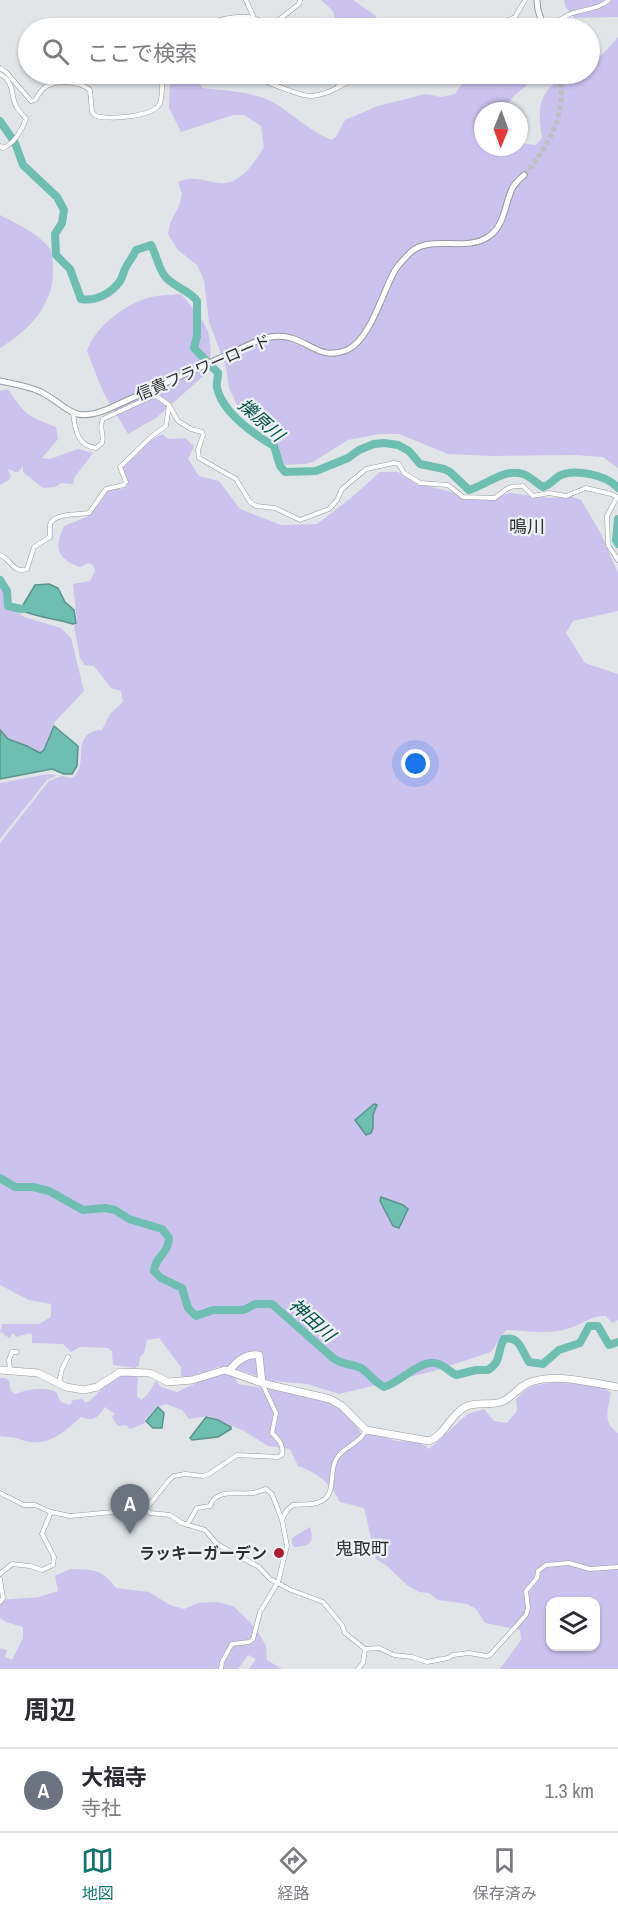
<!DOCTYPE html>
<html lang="ja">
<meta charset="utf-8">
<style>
body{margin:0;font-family:"Archivo Narrow","Noto Sans JP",sans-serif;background:#f7f7f7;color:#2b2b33}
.controls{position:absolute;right:18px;bottom:18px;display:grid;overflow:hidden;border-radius:12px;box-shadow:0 2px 4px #0004}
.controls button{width:54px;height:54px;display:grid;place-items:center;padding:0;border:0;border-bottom:2px solid #e1e1e2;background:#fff;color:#2b2b33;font:30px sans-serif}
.compass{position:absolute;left:474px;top:102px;width:54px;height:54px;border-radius:50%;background:#fff;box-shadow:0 2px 4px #0004;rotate:181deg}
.you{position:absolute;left:416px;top:764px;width:21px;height:21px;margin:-15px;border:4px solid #fff;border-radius:50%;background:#1a73e8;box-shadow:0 0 0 9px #1a73e833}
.badge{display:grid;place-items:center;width:39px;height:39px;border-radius:50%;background:#0f766e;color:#fff;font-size:20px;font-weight:700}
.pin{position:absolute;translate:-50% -50px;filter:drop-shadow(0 2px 3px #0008)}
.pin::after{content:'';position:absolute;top:32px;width:21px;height:18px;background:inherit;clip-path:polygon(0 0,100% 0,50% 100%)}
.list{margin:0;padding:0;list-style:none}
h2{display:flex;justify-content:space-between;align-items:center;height:78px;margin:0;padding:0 24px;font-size:26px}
h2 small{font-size:20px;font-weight:400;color:#7c7c81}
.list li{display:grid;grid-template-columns:39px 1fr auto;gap:18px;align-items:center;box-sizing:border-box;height:84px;padding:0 24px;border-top:2px solid #e1e1e2}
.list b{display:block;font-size:22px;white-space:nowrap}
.list p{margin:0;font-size:20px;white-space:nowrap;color:#7c7c81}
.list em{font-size:20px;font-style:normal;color:#7c7c81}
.icon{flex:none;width:33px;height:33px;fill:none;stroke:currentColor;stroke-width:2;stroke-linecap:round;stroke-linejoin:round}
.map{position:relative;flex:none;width:618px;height:1669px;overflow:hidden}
.search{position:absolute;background:#fff;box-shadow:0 2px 4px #0004;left:18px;right:18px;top:18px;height:66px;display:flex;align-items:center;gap:15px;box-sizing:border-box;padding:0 21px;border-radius:33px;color:#7c7c81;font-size:22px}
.sheet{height:162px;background:#fff}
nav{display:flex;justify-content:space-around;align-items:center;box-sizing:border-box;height:84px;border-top:2px solid #e1e1e2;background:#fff;font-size:16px;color:#7c7c81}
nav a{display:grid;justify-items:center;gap:3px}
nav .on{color:#0f766e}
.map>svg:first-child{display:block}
.green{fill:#ccc2ee;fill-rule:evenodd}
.water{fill:#6ebeb2;stroke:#5a938b;stroke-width:1.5}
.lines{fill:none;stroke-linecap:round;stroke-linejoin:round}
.river{stroke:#6ebeb2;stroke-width:8}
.tertiary-tunnel{stroke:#bdc0c3;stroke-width:5;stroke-dasharray:5 2.5;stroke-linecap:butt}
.minor-casing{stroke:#969a9c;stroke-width:5}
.tertiary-casing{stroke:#969a9c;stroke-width:7}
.trunk-casing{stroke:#969a9c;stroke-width:8}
.minor{stroke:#fff;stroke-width:4}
.tertiary{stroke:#fff;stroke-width:5}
.trunk{stroke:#fff;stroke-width:7}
.minor-bridge-casing{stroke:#969a9c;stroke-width:5;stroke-linecap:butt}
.minor-bridge{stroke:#fff;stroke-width:4}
.poi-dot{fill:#af1b34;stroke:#eef2f5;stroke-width:2}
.labels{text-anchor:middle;stroke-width:4.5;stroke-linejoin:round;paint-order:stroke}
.street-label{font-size:16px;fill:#2d2e2f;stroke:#eef2f5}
.poi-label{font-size:16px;font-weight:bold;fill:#2d2e2f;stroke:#eef2f5;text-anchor:end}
.water-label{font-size:18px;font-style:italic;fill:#054f48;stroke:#eef2f5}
.neighbourhood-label{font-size:18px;fill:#2d2e2f;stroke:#eef2f5}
</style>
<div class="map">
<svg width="618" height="1669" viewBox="0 0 618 1669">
<rect width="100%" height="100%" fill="#e1e5e8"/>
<path class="green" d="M321 0H353L376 16 374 28H337L333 11Z
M564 0H618V17L574 18 565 6Z
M618 37V468L603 457 575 455 491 456 448 454 399 434H379L348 440 313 462 305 464 279 465 273 453V440L264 425 238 407 229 388 226 367 209 322 204 280 197 265 178 250 168 234 170 223 179 206 182 194 178 182C193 175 203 181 219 183 240 186 255 162 264 147L261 126 244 115H233L181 132 169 108 170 74H195L202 88C227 91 254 91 276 104 295 116 310 131 331 140L336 137 345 120 378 106 426 94 441 97 455 94C467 76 471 74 493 74L492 82 495 83 513 74H537L538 76 516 94 501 111H483V147H519V143L536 145 542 138C540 124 537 107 545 94 551 84 555 87 557 74H590V60L603 54Z
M0 215C14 222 41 235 50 249 53 255 53 265 53 272 53 306 28 331 0 348Z
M181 294C207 325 214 329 209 371L156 418 128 434 103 392 87 351C96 326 123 306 147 298 157 295 170 295 181 294Z
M8 389C25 415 27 416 56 427L58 439 42 458 50 459 78 449 93 453 74 478 73 484 61 483 55 487 43 488 23 472V466L18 472H15L8 469 11 476 9 480 0 485V391Z
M162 434 168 439 185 438 194 446 188 459 199 476 219 481 240 509 281 525 317 524 351 498 380 472H398L416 483 483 500 510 493 549 498 570 496 581 500 600 532 618 573V611L573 621 566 633 585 663 618 674V1320L612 1323 606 1316C592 1315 583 1324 570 1328 550 1335 527 1331 506 1330L491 1352 434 1371 339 1394 307 1384 272 1381 229 1367H218L189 1378 181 1376V1367L159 1338 147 1340 144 1353 140 1357 139 1365 135 1368 113 1365 112 1351 108 1348 80 1347 71 1352 63 1344 32 1343V1335L30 1333 16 1337 13 1333 10 1338 4 1335 3 1332 0 1333 2 1324H39L51 1317V1304L29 1300 0 1285V843L49 781 62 776 72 778C91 765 68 732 102 730L110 714 123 702 121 691 111 688 94 666 83 665 84 663 80 658 74 626 77 621 73 584 90 581 95 571 93 565 88 563 80 567C56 558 54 548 64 526L89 516 105 492 110 489H122L126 487 128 482 121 470 122 466 148 442Z
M0 583 5 590 7 605 24 617 61 628 71 638 84 691 82 693 54 723 43 751 39 753 27 745 8 739 0 729Z
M48 774 57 775 47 780 0 839V783Z
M227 1372 234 1375 238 1384C266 1389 331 1395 350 1416 355 1422 359 1430 362 1436 371 1434 380 1434 387 1437 389 1438 394 1441 397 1441 410 1442 418 1439 429 1449L468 1414 484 1409 494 1421 507 1423 517 1411 516 1399C521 1395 525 1389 531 1387 549 1380 596 1380 611 1393 608 1408 602 1423 618 1433V1669H500L521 1640 520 1630 485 1623 476 1609 467 1604 438 1600 429 1593 419 1592 408 1586 387 1566 376 1559 364 1508 340 1502C331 1484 317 1472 298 1466L290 1449 268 1446 244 1431 209 1416 189 1419 182 1410 166 1404 157 1407 145 1419V1423L130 1429 126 1425 118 1426 112 1417 115 1414 105 1407C97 1418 95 1422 81 1417 61 1435 46 1449 19 1439 13 1436 6 1438 0 1436V1378H6L9 1381 11 1391 15 1394C28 1389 44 1386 56 1392L61 1402 70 1405 73 1400 83 1399 84 1402H88C111 1385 103 1371 138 1377L137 1396 141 1400 147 1395 156 1381 161 1387 177 1392 218 1373ZM550 1602H596V1646H550Z
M310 1527C315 1543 310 1546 294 1547L292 1544V1538Z
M70 1569C94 1570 101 1568 116 1588L149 1592 170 1605 184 1609 198 1603 217 1602 233 1606 250 1622 260 1635 266 1646 267 1660 282 1669H249L256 1659 248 1655 238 1669H0V1648L7 1650 5 1657 12 1660 23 1638V1627L6 1622 0 1618V1600L39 1597 58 1591 55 1576Z"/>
<path class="water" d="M49 584 58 588 65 602 74 610 76 623 73 624C55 619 37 617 20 610L35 585Z
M54 726 78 746 77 766 72 774H64L52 769 0 779V730L8 739 27 746 40 753 44 750Z
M374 1104 377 1105 373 1115V1128L371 1133 366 1135 355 1120Z
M381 1197 403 1205 408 1209 399 1228 393 1226 380 1201Z
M158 1407 164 1413 162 1428H153L146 1421Z
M206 1417 218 1420 231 1427V1429L218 1437 192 1440 190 1438Z"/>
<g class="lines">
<path class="river" d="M0 121 15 143 23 165 57 197 64 210 62 223 55 234 56 255 70 269 81 299C95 302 112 293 120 281 123 277 123 272 126 267 129 261 133 257 136 250L151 245C156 254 158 266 164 275 171 286 191 291 197 301V336L194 348 218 373C218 378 216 383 217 388 223 413 252 433 274 446L280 466 285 472 316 471 348 458 359 450 374 444 384 443 398 445 409 451 420 464 444 469 450 472 469 490C487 485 503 468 523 474 530 476 536 483 543 487 550 485 553 480 559 476 574 468 607 475 618 488
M618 519 616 540 618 544
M0 580 7 591 8 606 21 609 29 608
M0 1178 15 1187H33L49 1191 83 1210 105 1208 115 1210 129 1219 162 1229 169 1238C168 1255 155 1256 154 1271L161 1278 182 1288 188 1308 196 1316 213 1310H244L255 1304H272L333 1358C344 1366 351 1363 361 1368 369 1373 374 1382 384 1387 401 1382 418 1361 435 1363 443 1364 450 1372 456 1375L476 1370H488C502 1362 497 1351 504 1339 520 1335 522 1352 529 1362L543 1364 559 1350 580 1343 589 1326H598L609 1345 618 1342"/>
<path class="tertiary-tunnel" d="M524 175C549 145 568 114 559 74"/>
<g class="minor-casing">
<path id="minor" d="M246 0 254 18
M551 23C558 22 562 18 568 15 581 9 598 10 609 0
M505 24 524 21 533 22
M497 25 515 17 525 0
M201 28C214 20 238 14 253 18 260 19 264 24 272 25L299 4 300 0
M489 28 496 25 530 28
M0 68 6 72 31 101 35 100C38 96 40 91 44 88 55 79 79 81 90 90L92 112 96 116C108 120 155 117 160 103 163 95 162 82 162 74
M0 74C15 83 10 93 16 106 18 110 23 115 26 119 22 130 14 144 3 148L0 146
M248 74C261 79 299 97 312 96 330 94 345 84 359 74
M338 86 349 74
M73 413C75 429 77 446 96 448L102 443C105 434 98 428 103 419L155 395 169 405 178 421 191 429 202 432 203 435 198 450 199 458 236 479 250 502 256 506 275 508 300 520 329 509 337 500 342 489 366 469 394 463 399 464 404 473 420 483 448 485 463 497 495 498C507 489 506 486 523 486L533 496 549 493 566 496 586 488 611 494 617 497 607 516 608 545 618 560
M0 555C11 559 13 574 27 569L34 547 50 537C50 533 49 526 51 522 58 513 79 515 89 513L106 489 124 485 126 482 120 467 152 436 166 426 169 405
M10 1370 9 1360 12 1352H17
M59 1383 62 1369 68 1357
M0 1493 24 1505H35L51 1512 70 1516 146 1509 150 1513 170 1515 182 1523 205 1530 217 1544 259 1567 270 1579 291 1590 323 1602 342 1625 345 1633 365 1649 379 1648 394 1655 412 1657 427 1662 448 1658 453 1655 469 1653 486 1656 490 1655 526 1615 528 1608 526 1591 537 1578 538 1571 546 1565 569 1563 590 1569 618 1567
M146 1509 169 1480 174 1476 185 1474 203 1476 209 1474 237 1455 278 1457 282 1455C284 1445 279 1440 272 1433L276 1413 262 1383
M187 1525 197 1508 210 1506C216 1488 237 1495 252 1493 257 1493 261 1490 266 1489L272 1494 282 1520
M0 1574 12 1564 30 1566 42 1570 53 1565 54 1557 42 1534 51 1512
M0 1579 3 1598 0 1602
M221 1669 222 1662 232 1644 249 1642 253 1639 260 1612 278 1582 287 1546 282 1520 287 1510 293 1505C299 1504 306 1505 312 1504 342 1500 325 1471 339 1455 348 1445 360 1443 366 1430
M358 1669 363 1663 365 1649"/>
</g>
<g class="tertiary-casing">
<path id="tertiary" d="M537 0 538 10 544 28
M0 381C14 384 28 386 41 392 70 407 71 424 108 409L264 338C274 336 282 335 291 338 312 344 322 360 347 350 369 341 382 295 393 274 396 267 402 261 407 256 426 232 464 253 488 237 505 226 504 206 512 189 514 184 520 179 524 175"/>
</g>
<g class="trunk-casing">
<path id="trunk" d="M0 1370 38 1373 66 1387 84 1390 97 1387 120 1372 150 1373 168 1382 192 1380 225 1370 262 1383 330 1399 342 1406 366 1430 429 1441C445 1435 450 1415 465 1407 476 1401 489 1406 501 1402 513 1398 519 1385 531 1382 559 1373 591 1383 618 1387
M229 1371C237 1361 246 1353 259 1355L262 1383"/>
</g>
<use href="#minor" class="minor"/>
<use href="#tertiary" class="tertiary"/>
<use href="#trunk" class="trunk"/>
<g class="minor-bridge-casing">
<path id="minor-bridge" d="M533 22 551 23"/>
</g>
<use href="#minor-bridge" class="minor-bridge"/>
</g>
<circle class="poi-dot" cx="279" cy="1553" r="6"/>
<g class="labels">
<g class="street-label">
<text transform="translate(203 367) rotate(-23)" y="6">信貴フラワーロード</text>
</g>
<g class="poi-label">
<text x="267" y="1559">ラッキーガーデン</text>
</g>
<g class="water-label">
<text transform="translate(261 420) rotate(42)" y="6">擽原川</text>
<text transform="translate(312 1320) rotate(42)" y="6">神田川</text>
</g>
<g class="neighbourhood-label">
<text x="527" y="533">鳴川</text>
<text x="362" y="1555">鬼取町</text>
</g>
</g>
</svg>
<div class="controls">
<button><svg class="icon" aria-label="layers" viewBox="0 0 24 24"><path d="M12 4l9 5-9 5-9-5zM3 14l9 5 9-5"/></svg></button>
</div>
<svg class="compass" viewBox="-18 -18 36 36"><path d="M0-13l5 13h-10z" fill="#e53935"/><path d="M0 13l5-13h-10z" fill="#7c7c81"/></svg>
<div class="you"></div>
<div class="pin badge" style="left:130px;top:1534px;background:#6b7280">A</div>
<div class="search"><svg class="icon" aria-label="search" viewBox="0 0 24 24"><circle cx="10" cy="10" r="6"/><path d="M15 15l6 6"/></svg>ここで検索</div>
</div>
<section class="sheet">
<h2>周辺<small></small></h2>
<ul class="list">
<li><span class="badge" style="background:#6b7280">A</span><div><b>大福寺</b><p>寺社</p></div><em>1.3 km</em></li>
</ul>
</section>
<nav>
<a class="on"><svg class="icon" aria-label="map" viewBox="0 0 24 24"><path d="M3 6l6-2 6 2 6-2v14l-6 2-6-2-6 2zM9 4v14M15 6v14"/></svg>地図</a>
<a><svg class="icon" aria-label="directions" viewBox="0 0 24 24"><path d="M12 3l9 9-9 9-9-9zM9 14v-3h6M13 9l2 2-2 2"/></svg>経路</a>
<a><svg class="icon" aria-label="saved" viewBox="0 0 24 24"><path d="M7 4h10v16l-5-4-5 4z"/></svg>保存済み</a>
</nav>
